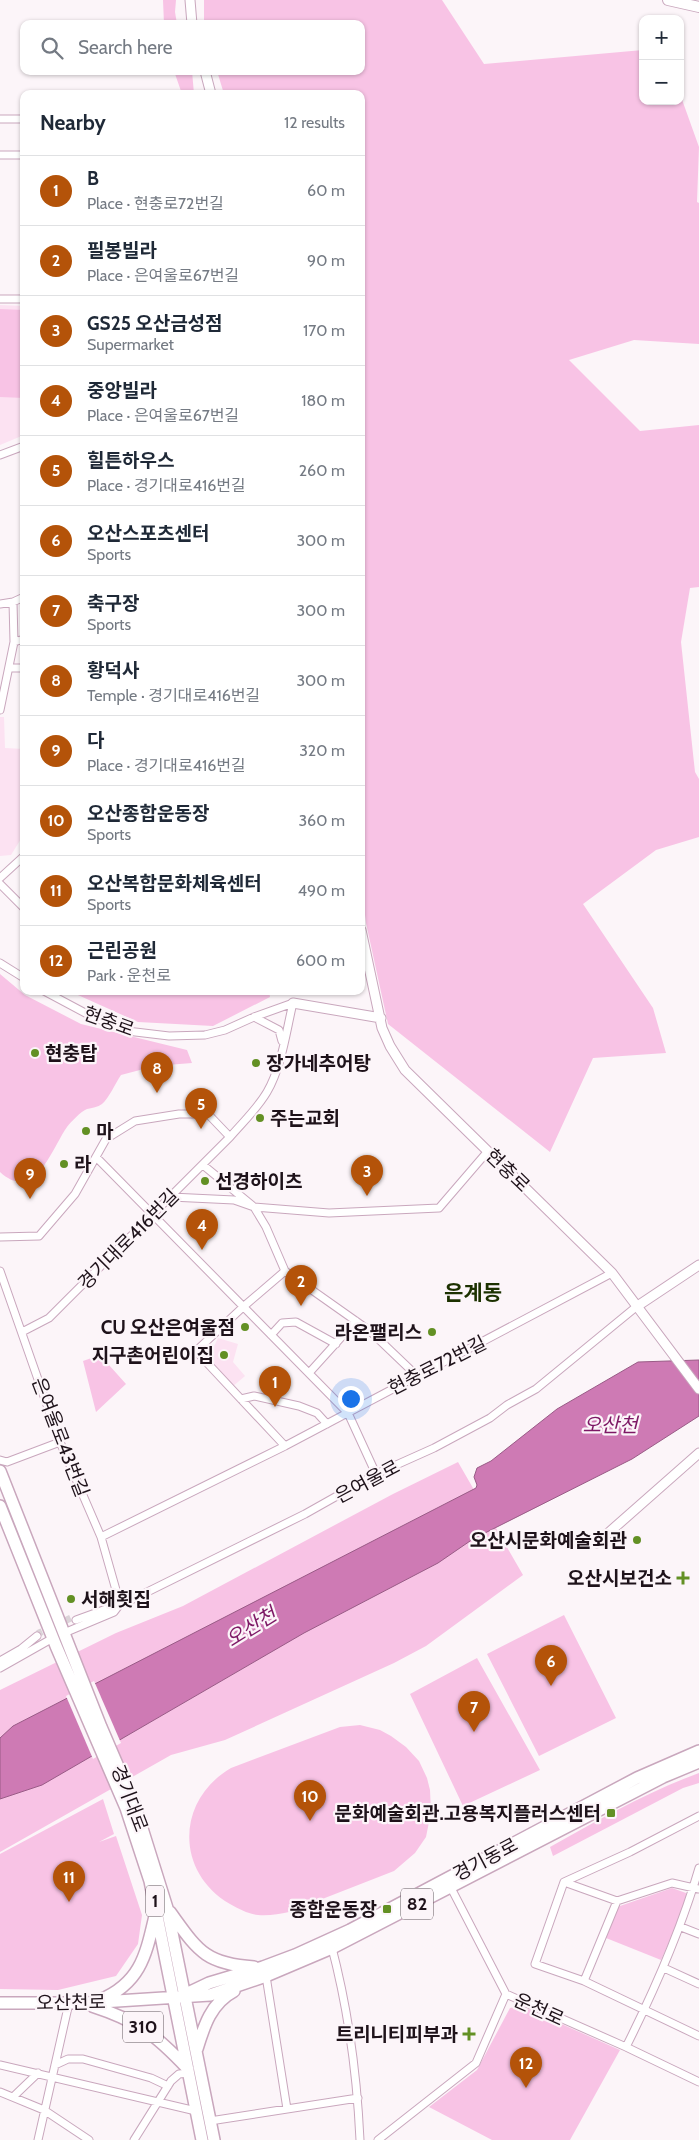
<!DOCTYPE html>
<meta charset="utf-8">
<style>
body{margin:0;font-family:Cabin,"Noto Sans KR",sans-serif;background:#f2f2f3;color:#1f2937}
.controls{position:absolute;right:15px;top:15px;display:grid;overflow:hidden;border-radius:10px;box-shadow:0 1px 4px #0004}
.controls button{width:45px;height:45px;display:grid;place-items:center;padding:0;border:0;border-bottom:1px solid #e0e1e3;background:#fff;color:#1f2937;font:25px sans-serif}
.you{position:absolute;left:350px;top:1398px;width:18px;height:18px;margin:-12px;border:4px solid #fff;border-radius:50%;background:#1a73e8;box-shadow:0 0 0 8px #1a73e833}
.badge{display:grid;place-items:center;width:32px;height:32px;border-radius:50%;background:#b45309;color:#fff;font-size:16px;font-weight:700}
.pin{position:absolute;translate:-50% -41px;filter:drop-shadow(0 1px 2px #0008)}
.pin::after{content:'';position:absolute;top:26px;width:18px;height:15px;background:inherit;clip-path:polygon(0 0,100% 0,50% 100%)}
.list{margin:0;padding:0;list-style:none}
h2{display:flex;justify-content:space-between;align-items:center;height:65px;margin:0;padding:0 20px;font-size:21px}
h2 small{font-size:16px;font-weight:400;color:#747a83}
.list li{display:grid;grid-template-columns:32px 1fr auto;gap:15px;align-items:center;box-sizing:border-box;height:70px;padding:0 20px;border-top:1px solid #e0e1e3}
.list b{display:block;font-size:19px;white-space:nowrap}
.list p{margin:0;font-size:16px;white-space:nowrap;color:#747a83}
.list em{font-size:16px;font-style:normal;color:#747a83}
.icon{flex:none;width:28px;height:28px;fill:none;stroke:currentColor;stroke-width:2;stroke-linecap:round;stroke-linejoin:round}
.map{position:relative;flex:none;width:699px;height:2140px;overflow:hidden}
.search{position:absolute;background:#fff;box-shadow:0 1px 4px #0004;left:20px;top:20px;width:345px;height:55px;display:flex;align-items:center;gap:12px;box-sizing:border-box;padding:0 18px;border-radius:10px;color:#747a83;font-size:19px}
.panel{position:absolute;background:#fff;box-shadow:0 1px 4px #0004;left:20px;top:90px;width:345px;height:905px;border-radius:10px}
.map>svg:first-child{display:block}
.built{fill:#fce2f2}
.green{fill:#f8c3e5}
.water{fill:#ce7ab4;stroke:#995b86}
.pier{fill:#fcf5f9}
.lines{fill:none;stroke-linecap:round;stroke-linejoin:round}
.minor-tunnel{stroke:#dbd3d8;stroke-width:7;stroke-dasharray:7 3.5;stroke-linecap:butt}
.minor-casing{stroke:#c9a7bd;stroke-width:9}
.tertiary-casing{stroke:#c9a7bd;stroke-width:11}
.secondary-casing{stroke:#c9a7bd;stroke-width:12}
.primary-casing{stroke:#c9a7bd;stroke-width:14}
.minor{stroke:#fff;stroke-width:7}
.tertiary{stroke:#fff;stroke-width:9}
.secondary{stroke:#fff;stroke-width:10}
.primary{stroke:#fff;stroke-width:11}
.poi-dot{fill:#639024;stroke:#fcf5f9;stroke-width:2}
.labels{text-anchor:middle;stroke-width:4.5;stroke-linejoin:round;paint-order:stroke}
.shield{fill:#fcf5f9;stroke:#61565d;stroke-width:1}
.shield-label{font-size:18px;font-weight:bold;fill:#1e121a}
.street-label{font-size:19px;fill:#1e121a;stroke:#fcf5f9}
.poi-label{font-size:19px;font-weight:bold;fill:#1e121a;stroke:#fcf5f9;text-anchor:end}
.water-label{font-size:20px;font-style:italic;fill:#7d1865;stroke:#fcf5f9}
.quarter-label{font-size:21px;font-weight:bold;fill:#1c3100;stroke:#fcf5f9}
</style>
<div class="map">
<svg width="699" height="2140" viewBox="0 0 699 2140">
<rect width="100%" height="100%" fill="#fcf5f9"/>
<path class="built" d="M0 305 24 306V435L0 445Z
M0 717H4L5 748 24 749V834L11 855 0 856Z
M218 1338 238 1344 233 1362 245 1376 232 1387 207 1361Z"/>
<path class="green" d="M163 0H176L175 12 177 24H164Z
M204 0H442L484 64 643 50V101H680V94L699 147 697 202 699 203V344L634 340 569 360 640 431 699 425V587L690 588 681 642 695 772 699 779V837L656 850 583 904 653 1008 666 1053 593 1058 550 1152 388 1024 366 923 361 883V94H224L217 71H361V24H204Z
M174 71H192L194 94H182Z
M0 309 24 310V398L0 397Z
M0 974 25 995 81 1024 187 1050 192 1063 155 1066 121 1075C115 1084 109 1098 102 1104 98 1107 92 1108 87 1109 81 1111 71 1122 67 1127 52 1148 35 1204 0 1172Z
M69 991H269L270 997 213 1026 138 1022Z
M100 1355 126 1384 96 1412 83 1361Z
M458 1462 523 1575 426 1646 394 1663 225 1740 171 1755 0 1852V1690L116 1633 183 1606 393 1494Z
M564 1615 616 1718 539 1756 487 1654Z
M477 1658 540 1770 463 1806 410 1694Z
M360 1725 380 1730 391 1736 406 1747 419 1761 427 1778 430 1790 431 1812 426 1837 415 1853 394 1871 289 1912C279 1914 269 1916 258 1915 248 1914 239 1909 230 1904 175 1872 176 1800 231 1768L340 1727Z
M699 1773V1783L683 1788 553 1856 550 1847C598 1820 647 1792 699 1773Z
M103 1799 114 1834 99 1842 116 1836 142 1915 138 1944 116 1976 58 1990 0 1989V1854Z
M672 1888 686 1893 688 1900 661 1960 606 1938 617 1907Z
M521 2006 620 2050 570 2140H492L429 2107 477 2070 510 2008Z"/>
<path class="water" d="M699 1360V1416L632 1459 473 1539 438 1563 304 1633 42 1785 0 1799V1738L13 1726 476 1488 477 1485 474 1477 477 1468 491 1461 557 1409 638 1362Z"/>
<path class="pier" d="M94 1681 121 1743 93 1759 66 1696Z"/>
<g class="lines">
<path class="minor-tunnel" d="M37 1636 39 1633 71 1618 76 1620"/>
<g class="minor-casing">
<path id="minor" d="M0 119H24
M0 155H24
M0 299H24
M0 455 24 446
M13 602 24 597
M0 604 13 602 14 642
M9 668H24
M0 710 14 642 24 639
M0 878 24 856
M0 884 24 908
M0 963 24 978
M44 991 89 1015 127 1031 169 1036 205 1035 225 1030 254 1017 293 1003
M254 1017 279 1030 282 1041
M230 1137C243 1122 257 1109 267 1092 282 1066 286 1032 293 1003
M96 1157 348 1413 376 1474
M203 1165 254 1207 329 1213 439 1208 488 1151
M171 1197 234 1200 254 1207 266 1227 285 1271 370 1331 416 1375
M0 1237 39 1236 75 1194 106 1139 135 1121 179 1114H208L230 1137 49 1318 22 1332
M0 1271 60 1442 101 1537 120 1604 114 1612 64 1633
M285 1271 243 1307 196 1351 285 1446
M271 1335 282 1323 296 1322 336 1344
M309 1373 356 1321
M241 1399 254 1396 299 1406 317 1413 327 1424
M0 1460 7 1462 60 1442
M101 1537 285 1446 612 1273
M76 1620 131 1600 305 1514 376 1474 434 1448 490 1418 507 1405 536 1389 636 1307
M0 1661 21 1649 37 1636
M0 1668 53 1638
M564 1882 617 1901
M449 1884 506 1994
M699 1889 672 1883 617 1901 584 1981 699 2036
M681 1927 699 1934
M331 1944C348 2008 357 2075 360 2140
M664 1968 699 1984
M266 1976 287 2109
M584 1981 535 1964 564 1882 630 1852 699 1816
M506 1994 626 2047 699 2082
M626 2047C655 1989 681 1930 699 1868
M0 2065 196 2111
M55 2065 68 2059H83L151 2078 168 2086
M0 2092 44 2110 89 2140
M13 2097 38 2073
M210 2121 358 2098
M38 2140 69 2003
M134 2140 171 2081 179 2074 189 2073
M378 2140 476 2063 506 1994"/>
</g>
<g class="tertiary-casing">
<path id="tertiary" d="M190 0 192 24
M205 71 211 94
M361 930 382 1028 390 1046 405 1070 612 1273 699 1389
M293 1003 381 1018
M636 1307 699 1265
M597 1543 699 1453"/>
</g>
<g class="secondary-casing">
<path id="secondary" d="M668 0 699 7"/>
</g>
<g class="primary-casing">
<path id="primary" d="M0 1471 101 1727 135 1806 167 1908 214 2140
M0 1506 56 1646 126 1808 150 1881 202 2140
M170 1912C197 1949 204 1964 254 1967
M188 1993 209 1983 263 1967 295 1955 350 1930 637 1778 699 1751
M100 2000C141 1983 146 1954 155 1916
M0 2003H86L210 1995 266 1976 332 1948 663 1777 699 1762
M92 2006C138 2021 155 2034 188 2069
M197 2049C204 2026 211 2003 234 1991"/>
</g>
<use href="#minor" class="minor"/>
<use href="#tertiary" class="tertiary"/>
<use href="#secondary" class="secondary"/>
<use href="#primary" class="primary"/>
</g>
<g class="poi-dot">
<circle cx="35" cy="1053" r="5"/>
<circle cx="256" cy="1063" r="5"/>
<circle cx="260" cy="1118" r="5"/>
<circle cx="86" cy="1131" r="5"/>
<circle cx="64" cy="1164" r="5"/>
<circle cx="205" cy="1181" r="5"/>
<circle cx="245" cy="1327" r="5"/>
<circle cx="432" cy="1332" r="5"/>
<circle cx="224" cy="1355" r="5"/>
<circle cx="637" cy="1540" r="5"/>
<path d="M680.5 1570.5h5v5h5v5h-5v5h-5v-5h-5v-5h5z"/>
<circle cx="71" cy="1599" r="5"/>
<rect x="606" y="1808" width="10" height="10" rx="2.5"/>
<rect x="382" y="1904" width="10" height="10" rx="2.5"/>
<path d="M466.5 2026.5h5v5h5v5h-5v5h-5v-5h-5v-5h5z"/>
</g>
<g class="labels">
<g class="shield">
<rect x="146" y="1885.5" width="18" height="31" rx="4"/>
<rect x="401" y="1888.5" width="32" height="31" rx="4"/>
<rect x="123" y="2011.5" width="40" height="31" rx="4"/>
</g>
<g class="shield-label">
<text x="155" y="1907">1</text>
<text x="417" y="1910">82</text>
<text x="143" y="2033">310</text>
</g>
<g class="street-label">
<text transform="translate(109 1021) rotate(20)" y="7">현충로</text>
<text transform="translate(508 1170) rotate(44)" y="7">현충로</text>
<text transform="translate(128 1239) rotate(-45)" y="7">경기대로416번길</text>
<text transform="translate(437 1365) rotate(-27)" y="7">현충로72번길</text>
<text transform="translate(61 1437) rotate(69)" y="7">은여울로43번길</text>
<text transform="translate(367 1481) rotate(-28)" y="7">은여울로</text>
<text transform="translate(130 1798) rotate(69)" y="7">경기대로</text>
<text transform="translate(485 1859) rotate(-28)" y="7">경기동로</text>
<text transform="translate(71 2002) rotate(-1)" y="7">오산천로</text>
<text transform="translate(539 2009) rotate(24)" y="7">운천로</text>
</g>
<g class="poi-label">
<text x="45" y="1060" text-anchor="start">현충탑</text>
<text x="266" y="1070" text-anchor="start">장가네추어탕</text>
<text x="270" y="1125" text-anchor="start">주는교회</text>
<text x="96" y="1138" text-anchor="start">마</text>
<text x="74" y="1171" text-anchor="start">라</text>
<text x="215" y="1188" text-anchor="start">선경하이츠</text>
<text x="235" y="1334">CU 오산은여울점</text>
<text x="422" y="1339">라온팰리스</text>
<text x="214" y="1362">지구촌어린이집</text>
<text x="627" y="1547">오산시문화예술회관</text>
<text x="672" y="1585">오산시보건소</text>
<text x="81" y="1606" text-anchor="start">서해횟집</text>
<text x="601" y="1820">문화예술회관.고용복지플러스센터</text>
<text x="377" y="1916">종합운동장</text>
<text x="458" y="2041">트리니티피부과</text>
</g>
<g class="water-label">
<text x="610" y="1432">오산천</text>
<text transform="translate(251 1627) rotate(-32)" y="7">오산천</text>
</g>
<g class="quarter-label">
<text x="473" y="1300">은계동</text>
</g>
</g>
</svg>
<div class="controls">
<button>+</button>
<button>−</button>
</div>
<div class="you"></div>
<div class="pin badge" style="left:275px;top:1407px">1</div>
<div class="pin badge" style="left:301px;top:1306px">2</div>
<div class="pin badge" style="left:367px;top:1196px">3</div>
<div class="pin badge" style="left:202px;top:1250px">4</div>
<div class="pin badge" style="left:201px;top:1129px">5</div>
<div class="pin badge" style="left:551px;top:1686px">6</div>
<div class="pin badge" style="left:474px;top:1732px">7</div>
<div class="pin badge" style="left:157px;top:1093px">8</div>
<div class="pin badge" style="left:30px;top:1199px">9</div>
<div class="pin badge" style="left:310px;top:1821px">10</div>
<div class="pin badge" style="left:69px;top:1902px">11</div>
<div class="pin badge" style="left:526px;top:2088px">12</div>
<div class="search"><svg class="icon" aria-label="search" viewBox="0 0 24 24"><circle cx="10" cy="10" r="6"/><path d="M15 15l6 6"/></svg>Search here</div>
<section class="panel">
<h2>Nearby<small>12 results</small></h2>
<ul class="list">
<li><span class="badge">1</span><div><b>B</b><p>Place · 현충로72번길</p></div><em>60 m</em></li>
<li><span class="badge">2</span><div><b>필봉빌라</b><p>Place · 은여울로67번길</p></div><em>90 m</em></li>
<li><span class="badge">3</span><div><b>GS25 오산금성점</b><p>Supermarket</p></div><em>170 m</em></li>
<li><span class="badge">4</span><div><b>중앙빌라</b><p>Place · 은여울로67번길</p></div><em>180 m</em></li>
<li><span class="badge">5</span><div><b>힐튼하우스</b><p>Place · 경기대로416번길</p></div><em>260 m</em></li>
<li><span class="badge">6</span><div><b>오산스포츠센터</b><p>Sports</p></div><em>300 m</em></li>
<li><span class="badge">7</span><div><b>축구장</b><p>Sports</p></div><em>300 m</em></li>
<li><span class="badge">8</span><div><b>황덕사</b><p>Temple · 경기대로416번길</p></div><em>300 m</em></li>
<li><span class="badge">9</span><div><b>다</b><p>Place · 경기대로416번길</p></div><em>320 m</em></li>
<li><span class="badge">10</span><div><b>오산종합운동장</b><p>Sports</p></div><em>360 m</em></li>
<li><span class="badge">11</span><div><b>오산복합문화체육센터</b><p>Sports</p></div><em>490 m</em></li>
<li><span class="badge">12</span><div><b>근린공원</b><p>Park · 운천로</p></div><em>600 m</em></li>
</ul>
</section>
</div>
